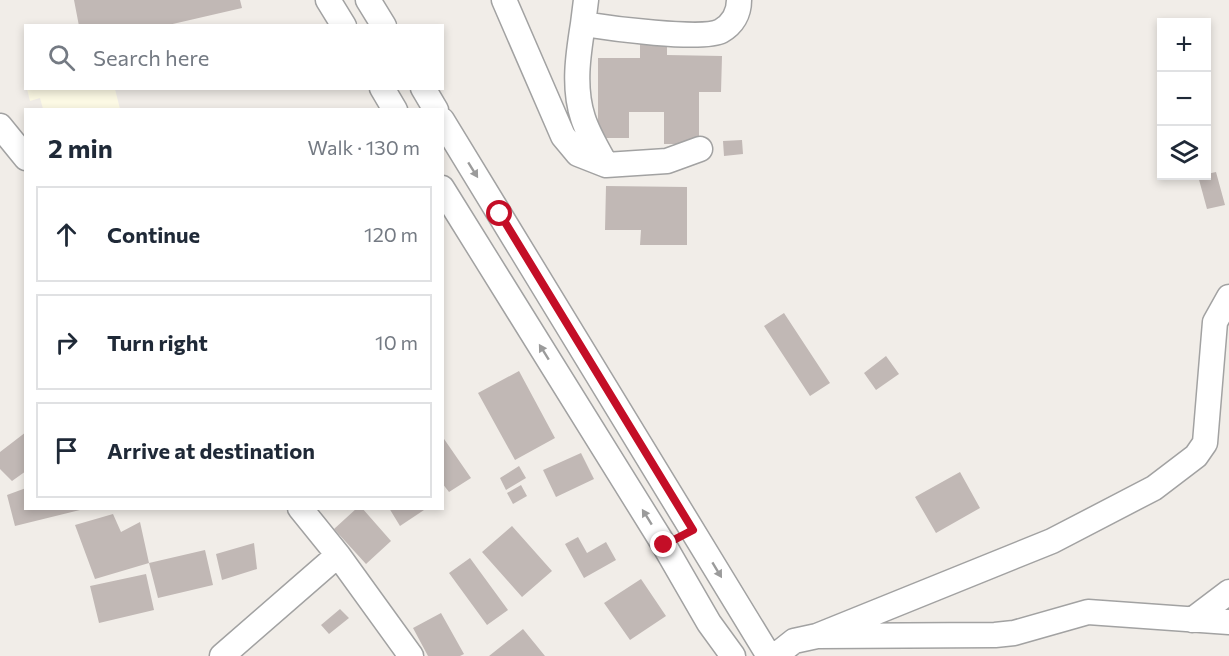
<!DOCTYPE html>
<meta charset="utf-8">
<style>
body{margin:0;font-family:Commissioner,sans-serif;background:#f2f2f3;color:#1f2937}
.controls{position:absolute;right:18px;top:18px;display:grid;overflow:hidden;border-radius:0px;box-shadow:0 3px 9px #0003}
.controls button{width:54px;height:54px;display:grid;place-items:center;padding:0;border:0;border-bottom:2px solid #e0e1e3;background:#fff;color:#1f2937;font:30px sans-serif}
.stop{position:absolute;width:18px;height:18px;margin:-14px;border:4px solid #c40e27;border-radius:50%;background:#fff}
.stop.end{background:#c40e27;border-color:#fff;box-shadow:0 2px 6px #0008}
.list{margin:0;padding:0;list-style:none}
h2{display:flex;justify-content:space-between;align-items:center;height:78px;margin:0;padding:0 24px;font-size:26px}
h2 small{font-size:20px;font-weight:400;color:#747a83}
.list li{display:grid;grid-template-columns:39px 1fr auto;gap:18px;align-items:center;box-sizing:border-box;height:96px;margin:0 12px 12px;padding:0 12px;border:2px solid #e0e1e3;border-radius:0px}
.list b{display:block;font-size:22px;white-space:nowrap}
.list em{font-size:20px;font-style:normal;color:#747a83}
.icon{flex:none;width:33px;height:33px;fill:none;stroke:currentColor;stroke-width:2;stroke-linecap:round;stroke-linejoin:round}
.map{position:relative;flex:none;width:1229px;height:656px;overflow:hidden}
.search{position:absolute;background:#fff;box-shadow:0 3px 9px #0003;left:24px;top:24px;width:420px;height:66px;display:flex;align-items:center;gap:15px;box-sizing:border-box;padding:0 21px;border-radius:0px;color:#747a83;font-size:22px}
.panel{position:absolute;background:#fff;box-shadow:0 3px 9px #0003;left:24px;top:108px;width:420px;height:402px;border-radius:0px}
.map>svg:first-child{display:block}
.education{fill:#fdfae5}
.building{fill:#c1b8b5}
.lines{fill:none;stroke-linecap:round;stroke-linejoin:round}
.minor-casing{stroke:#a2a2a2;stroke-width:27}
.minor{stroke:#fff;stroke-width:24}
.oneway{fill:#9b9b9b}
.route{stroke:#c40e27;stroke-width:8}
</style>
<div class="map">
<svg width="1229" height="656" viewBox="0 0 1229 656">
<rect width="100%" height="100%" fill="#f1ede8"/>
<path class="education" d="M27 89H115L120 109H43L40 98 30 101Z"/>
<path class="building" d="M74 0H240L242 8 164 26H79Z
M640 41H667V55L722 56 721 92H699V144H664V112H629V138H598V58H640Z
M742 140 743 154 724 156 723 141Z
M1216 172 1225 205 1207 209 1198 176Z
M606 186 687 187V245H640L641 230H605Z
M784 313 830 383 810 396 764 326Z
M886 356 899 374 876 390 864 373Z
M519 371 555 438 515 460 478 393Z
M26 432V471L12 481 0 469V452Z
M442 436 471 478 449 492 442 483Z
M581 453 594 479 556 497 543 470Z
M519 466 526 478 506 490 500 478Z
M960 472 980 508 936 533 915 497Z
M521 485 527 496 513 504 507 493Z
M26 488V508L84 509 15 526 7 495Z
M357 508H362L391 541 366 564 334 529Z
M389 508H427L400 526Z
M113 514 121 532 140 522 149 563 205 550 213 585 158 598 149 563 95 579 75 525Z
M512 526 552 571 522 597 482 552Z
M578 537 587 553 606 542 616 560 584 578 565 544Z
M254 543 257 569 222 580 216 554Z
M470 558 508 610 487 625 449 573Z
M146 574 154 610 99 623 90 586Z
M641 579 666 616 630 640 604 603Z
M340 609 349 618 329 634 321 625Z
M441 613 464 654 460 656H428L413 628Z
M523 629 545 656H489Z"/>
<g class="lines">
<g class="minor-casing">
<path id="minor" d="M328 0 344 26
M368 0 384 26
M504 0 563 136 578 154 606 165 667 161 700 149
M586 0 583 24C608 28 703 41 721 31 733 24 739 13 739 0
M583 24C578 55 573 88 583 118 588 134 598 150 606 165
M382 88 395 110
M423 88 436 110
M442 120 769 656
M0 126 26 158
M442 188 664 545 709 623 733 656
M300 508 338 555 411 656
M1192 620 1229 592
M817 636 1052 541 1154 488 1196 456 1205 443 1215 322 1229 297
M222 656 338 555
M775 656 794 641 817 636 995 635 1014 633 1088 612 1229 622"/>
</g>
<use href="#minor" class="minor"/>
</g>
<defs><path id="oneway-solid" d="M-6-.8H1V-3.2L6.5 0L1 3.2V.8H-6Z" transform="scale(1.5)"/></defs>
<g class="oneway">
<use href="#oneway-solid" transform="translate(473 170) rotate(58)"/>
<use href="#oneway-solid" transform="translate(544 352) rotate(-122)"/>
<use href="#oneway-solid" transform="translate(647 517) rotate(-122)"/>
<use href="#oneway-solid" transform="translate(717 570) rotate(59)"/>
</g>
<g class="lines">
<path class="route" d="M500 214 693 530 664 545"/>
</g>
</svg>
<div class="controls">
<button>+</button>
<button>−</button>
<button><svg class="icon" aria-label="layers" viewBox="0 0 24 24"><path d="M12 4l9 5-9 5-9-5zM3 14l9 5 9-5"/></svg></button>
</div>
<div class="stop" style="left:500px;top:214px"></div>
<div class="stop end" style="left:664px;top:545px"></div>
<div class="search"><svg class="icon" aria-label="search" viewBox="0 0 24 24"><circle cx="10" cy="10" r="6"/><path d="M15 15l6 6"/></svg>Search here</div>
<section class="panel">
<h2>2 min<small>Walk · 130 m</small></h2>
<ul class="list">
<li><svg class="icon" aria-label="ahead" viewBox="0 0 24 24"><path d="M12 20V5M6 11l6-6 6 6"/></svg><div><b>Continue</b></div><em>120 m</em></li>
<li><svg class="icon" aria-label="right" viewBox="0 0 24 24"><path d="M7 20v-9h11M14 6l5 5-5 5"/></svg><div><b>Turn right</b></div><em>10 m</em></li>
<li><svg class="icon" aria-label="arrive" viewBox="0 0 24 24"><path d="M6 21V4h12l-3 4 3 4H6"/></svg><div><b>Arrive at destination</b></div></li>
</ul>
</section>
</div>
